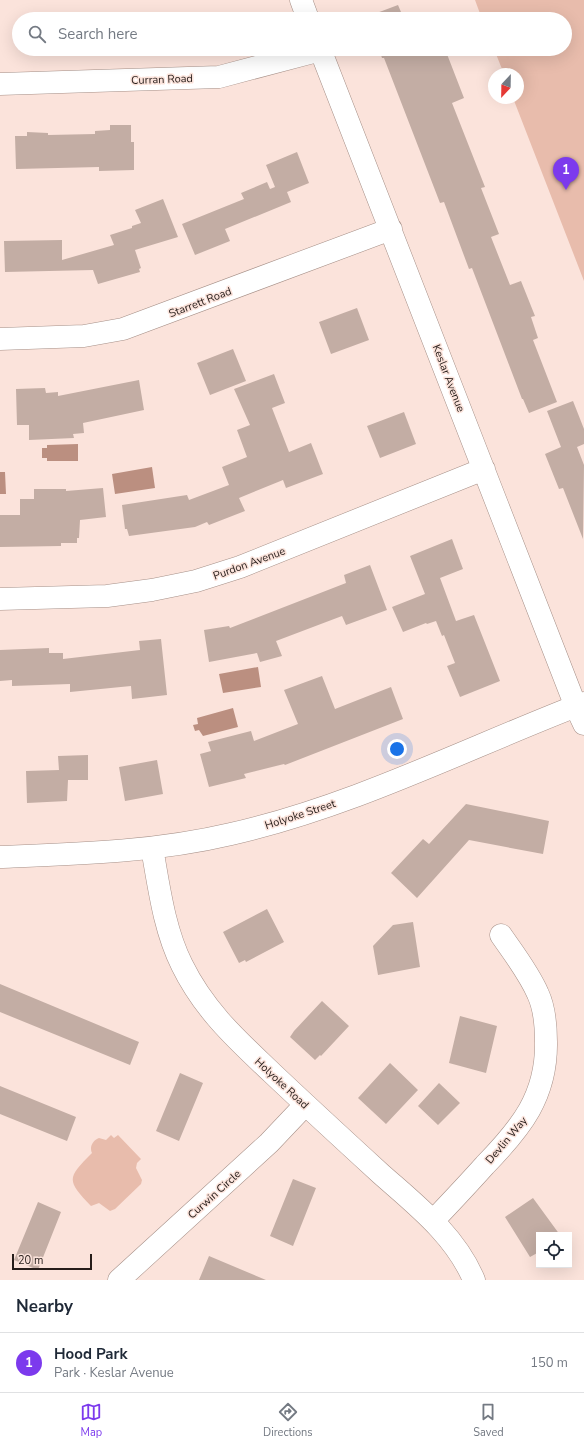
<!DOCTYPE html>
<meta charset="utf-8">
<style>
body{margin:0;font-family:"Nunito Sans",sans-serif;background:#f2f2f3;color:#1f2937}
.controls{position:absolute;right:12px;bottom:12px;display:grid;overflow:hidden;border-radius:0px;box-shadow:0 4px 16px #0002}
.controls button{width:36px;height:36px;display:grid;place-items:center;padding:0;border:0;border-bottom:1px solid #e0e1e3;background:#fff;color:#1f2937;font:20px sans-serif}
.compass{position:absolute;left:488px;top:68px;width:36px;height:36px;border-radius:50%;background:#fff;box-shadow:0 4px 16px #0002;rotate:202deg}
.scale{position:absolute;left:12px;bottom:10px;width:80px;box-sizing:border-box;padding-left:4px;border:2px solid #261d1a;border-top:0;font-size:11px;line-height:14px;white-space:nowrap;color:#261d1a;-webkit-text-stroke:3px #fbe3db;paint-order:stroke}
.you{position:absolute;left:397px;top:749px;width:14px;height:14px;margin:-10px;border:3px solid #fff;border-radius:50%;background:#1a73e8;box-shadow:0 0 0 6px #1a73e833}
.badge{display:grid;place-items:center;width:26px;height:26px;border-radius:50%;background:#7c3aed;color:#fff;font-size:13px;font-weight:700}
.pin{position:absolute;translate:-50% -33px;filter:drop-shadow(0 1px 2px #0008)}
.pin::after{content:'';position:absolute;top:21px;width:14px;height:12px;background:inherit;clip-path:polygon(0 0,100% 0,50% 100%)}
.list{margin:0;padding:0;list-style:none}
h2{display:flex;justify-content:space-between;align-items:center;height:52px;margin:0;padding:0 16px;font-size:17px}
h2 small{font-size:13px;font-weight:400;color:#747a83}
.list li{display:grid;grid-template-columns:26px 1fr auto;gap:12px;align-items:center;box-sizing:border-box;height:60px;padding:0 16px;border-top:1px solid #e0e1e3}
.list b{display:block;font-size:15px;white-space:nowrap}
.list p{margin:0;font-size:13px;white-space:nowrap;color:#747a83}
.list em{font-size:13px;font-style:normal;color:#747a83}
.icon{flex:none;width:22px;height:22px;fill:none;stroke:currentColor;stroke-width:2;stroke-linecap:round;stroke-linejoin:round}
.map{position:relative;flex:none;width:584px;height:1280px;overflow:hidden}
.search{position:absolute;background:#fff;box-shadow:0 4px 16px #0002;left:12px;right:12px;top:12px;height:44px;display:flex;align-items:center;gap:10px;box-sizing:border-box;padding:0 14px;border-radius:22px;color:#747a83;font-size:15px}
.sheet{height:112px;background:#fff}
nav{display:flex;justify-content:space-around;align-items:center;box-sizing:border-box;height:56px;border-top:1px solid #e0e1e3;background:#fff;font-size:11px;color:#747a83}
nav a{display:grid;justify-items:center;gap:2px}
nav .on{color:#7c3aed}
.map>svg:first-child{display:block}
.green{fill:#e8bcac}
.water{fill:#bb8f80}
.building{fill:#c3ada4}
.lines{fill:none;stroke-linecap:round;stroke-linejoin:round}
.minor-casing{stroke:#a69088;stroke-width:23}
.major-casing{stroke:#a69088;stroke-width:23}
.minor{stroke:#fff;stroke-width:22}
.major{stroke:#fff;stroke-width:22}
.labels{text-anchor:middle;stroke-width:3;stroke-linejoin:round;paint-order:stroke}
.street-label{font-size:11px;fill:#261d1a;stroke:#fbe3db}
</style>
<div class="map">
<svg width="584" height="1280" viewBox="0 0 584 1280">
<rect width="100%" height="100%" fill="#fbe3db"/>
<path class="green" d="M475 0H584V281L513 98H518V74H504L494 49H565V19H482Z
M111 1135 114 1138 118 1135 141 1159 137 1163 136 1168 142 1180 141 1184 115 1209 110 1211 99 1203 91 1206C66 1180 67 1178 92 1153 89 1147 93 1140 99 1138L106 1140Z"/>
<path class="water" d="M78 444V461H47V458H42V448H47V445Z
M152 467 155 488 115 494 112 474Z
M0 472H5L6 494H0Z
M258 667 261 687 223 693 219 674Z
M233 708 238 727 203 736 199 730 195 731 193 725 198 724 197 718Z"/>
<path class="building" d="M398 5 404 19H367L366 17Z
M379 49H445L464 98 452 103 485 187 481 188 499 234 491 237 510 285 521 281 535 316 531 317 538 338 533 340 557 402 529 413 523 399H522L472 268 469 269 444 202 440 203 384 58H382Z
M110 125H131V142H134V170L99 171V167L16 169 15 136H27V132L48 133V135L95 134V131L110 130Z
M297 152 309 183 287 192 291 202 225 229 230 241 195 255 182 224 244 199 241 193 267 182 270 189 275 187 266 165Z
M163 199 178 237 135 250 141 268 139 269 140 272 98 284 93 270 5 272 4 241 62 240V260L114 245 110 235 132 228V226L141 223 135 210Z
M357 308 369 340 331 354 319 322Z
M233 349 246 381 210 395 197 363Z
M274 374 285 403 272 408 289 452 311 443 323 474 286 488 283 480 239 498 245 511 209 525 207 522 195 527 129 536 127 529H125L122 505 187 495 189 500 229 485 222 467 247 457 237 430 250 425 234 389Z
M139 380 144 410 83 423 84 433 73 434 74 438 29 440V425H17L16 389 45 388 46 393 58 392V396Z
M573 401 584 429V444L577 447 584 465 583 539 563 488 559 489 545 454 561 447 547 411Z
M404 412 416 444 380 458 367 426Z
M103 488 106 517 80 520 79 538H77V543H61V546L0 547V515H20V499H34V489H66V491Z
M452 539 463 569 440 578 456 621 474 615 500 681 460 697 447 666 455 663 444 635 442 636 436 621 427 624 426 623 403 632 392 607 425 594 410 556Z
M370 565 387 610 346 625 342 616 276 641 282 656 260 662 257 653 209 662 204 630 229 626 230 628 346 583 344 575Z
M161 639 167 695 132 699 131 686 70 692V684L12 686V680L0 681V650L49 648V653H63V659L140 650 139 641Z
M322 676 335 709 391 687 403 719 285 765 284 764 244 774 246 778 209 787 200 754 211 751 208 742 251 731 254 741 298 724 284 690Z
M88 755V780H68L67 801 27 803 26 771 59 770 58 756Z
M157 760 163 794 125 801 119 767Z
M466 804 549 821 543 854 469 840 417 898 391 873 423 839 429 844Z
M267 909 284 942 246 962 245 960 239 963 223 932Z
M413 922 420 967 378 975 373 946 393 925Z
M0 984 139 1042 130 1065 0 1012Z
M322 1001 349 1026 321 1056 320 1055 315 1060 290 1037 294 1031Z
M460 1016 497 1026 486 1073 449 1063Z
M390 1063 418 1090 386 1124 358 1098Z
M180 1073 203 1083 179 1141 156 1131Z
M439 1083 460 1103 438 1125 418 1106Z
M0 1086 76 1117 67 1141 0 1114Z
M293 1179 316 1188 293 1246 270 1236Z
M533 1198 560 1235H539V1252L530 1257 505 1217Z
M38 1202 61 1212 38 1270 14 1260Z
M209 1256 266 1280H199Z"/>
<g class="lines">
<g class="minor-casing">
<path id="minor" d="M301 0 308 19
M320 49 576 707 584 724
M0 84 219 77 321 50
M0 339 84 336 123 329 391 229
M0 599 107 596 152 590 196 581 240 567 484 469
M152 848C159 887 164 929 182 965 204 1010 236 1039 272 1073 308 1107 345 1141 381 1174 416 1205 455 1235 474 1280
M433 1221C451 1202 468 1184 485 1165 521 1128 547 1096 546 1042 546 1026 545 1009 538 994 529 973 514 954 501 935
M119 1280 269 1143 305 1105"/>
</g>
<g class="major-casing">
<path id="major" d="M0 857C78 854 155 852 231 834 354 806 467 748 584 703"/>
</g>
<use href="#minor" class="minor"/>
<use href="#major" class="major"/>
</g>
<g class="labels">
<g class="street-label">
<text transform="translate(162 79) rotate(-2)" y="4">Curran Road</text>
<text transform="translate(200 302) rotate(-21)" y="4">Starrett Road</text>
<text transform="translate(449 378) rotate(69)" y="4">Keslar Avenue</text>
<text transform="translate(249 563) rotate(-20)" y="4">Purdon Avenue</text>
<text transform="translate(300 814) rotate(-18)" y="4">Holyoke Street</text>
<text transform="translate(282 1083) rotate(43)" y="4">Holyoke Road</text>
<text transform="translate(506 1140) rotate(-50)" y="4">Devlin Way</text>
<text transform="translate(214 1194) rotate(-42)" y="4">Curwin Circle</text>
</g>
</g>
</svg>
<div class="controls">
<button><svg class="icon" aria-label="locate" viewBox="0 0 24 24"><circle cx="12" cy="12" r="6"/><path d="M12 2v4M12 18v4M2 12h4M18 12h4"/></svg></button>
</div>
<svg class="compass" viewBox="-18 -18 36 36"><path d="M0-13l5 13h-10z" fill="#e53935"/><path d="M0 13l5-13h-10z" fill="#747a83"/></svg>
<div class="scale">20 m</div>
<div class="you"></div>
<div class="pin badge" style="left:566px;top:190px">1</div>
<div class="search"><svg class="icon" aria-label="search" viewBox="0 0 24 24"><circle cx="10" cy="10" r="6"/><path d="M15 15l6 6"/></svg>Search here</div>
</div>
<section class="sheet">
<h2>Nearby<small></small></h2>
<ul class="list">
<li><span class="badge">1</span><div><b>Hood Park</b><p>Park · Keslar Avenue</p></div><em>150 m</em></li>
</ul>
</section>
<nav>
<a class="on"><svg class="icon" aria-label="map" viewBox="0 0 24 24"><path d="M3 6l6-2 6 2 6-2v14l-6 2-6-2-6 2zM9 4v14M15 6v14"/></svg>Map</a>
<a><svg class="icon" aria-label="directions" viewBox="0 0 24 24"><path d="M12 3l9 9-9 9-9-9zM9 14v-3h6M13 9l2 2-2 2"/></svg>Directions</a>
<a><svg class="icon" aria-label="saved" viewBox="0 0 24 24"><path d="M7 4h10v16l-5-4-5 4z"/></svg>Saved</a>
</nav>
